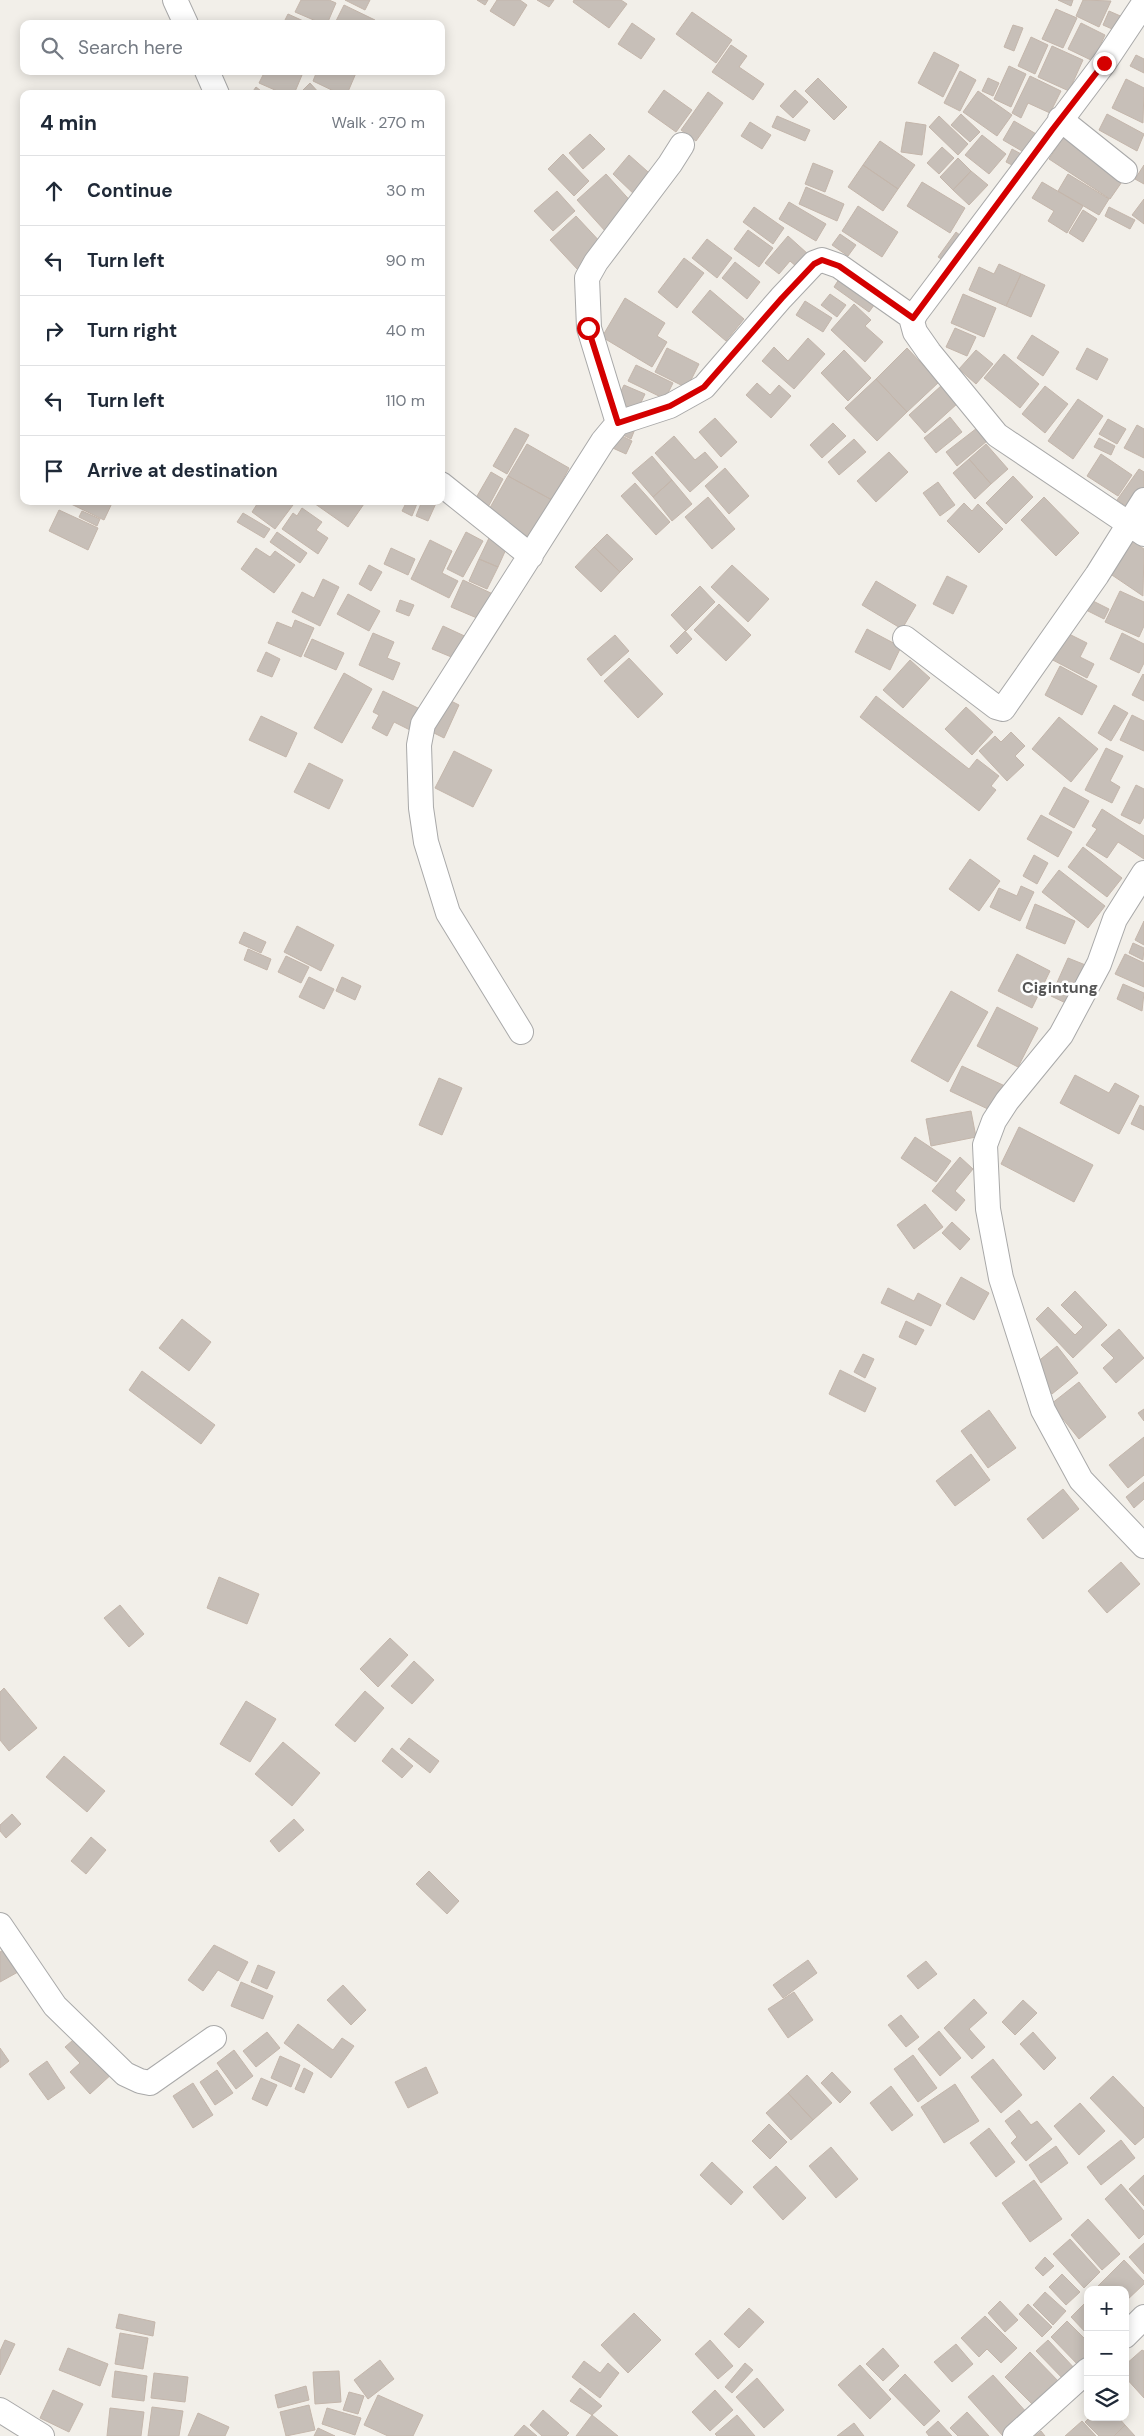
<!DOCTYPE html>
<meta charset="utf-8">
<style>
body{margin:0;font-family:"DM Sans",sans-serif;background:#f6f6f7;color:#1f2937}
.controls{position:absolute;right:15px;bottom:15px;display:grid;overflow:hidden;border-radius:10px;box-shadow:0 2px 12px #0003}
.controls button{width:45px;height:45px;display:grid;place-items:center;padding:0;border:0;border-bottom:1px solid #e0e1e3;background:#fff;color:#1f2937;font:25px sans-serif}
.stop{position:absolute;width:15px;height:15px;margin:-11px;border:4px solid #d40000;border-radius:50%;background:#fff}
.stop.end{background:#d40000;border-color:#fff;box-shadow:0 1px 5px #0008}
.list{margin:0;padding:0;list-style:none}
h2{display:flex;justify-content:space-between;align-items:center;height:65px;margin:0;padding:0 20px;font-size:21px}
h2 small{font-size:16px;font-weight:400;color:#747a83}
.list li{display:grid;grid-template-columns:32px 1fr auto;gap:15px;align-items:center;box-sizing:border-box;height:70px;padding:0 20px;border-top:1px solid #e0e1e3}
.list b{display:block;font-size:19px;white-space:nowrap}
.list em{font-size:16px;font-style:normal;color:#747a83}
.icon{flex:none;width:28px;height:28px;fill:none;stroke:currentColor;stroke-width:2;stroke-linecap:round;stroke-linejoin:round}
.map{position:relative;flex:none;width:1144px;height:2436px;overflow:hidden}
.search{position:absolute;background:#fff;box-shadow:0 2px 12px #0003;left:20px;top:20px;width:425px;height:55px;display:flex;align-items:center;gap:12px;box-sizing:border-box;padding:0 18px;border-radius:10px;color:#747a83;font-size:19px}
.panel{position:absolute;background:#fff;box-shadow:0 2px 12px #0003;left:20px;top:90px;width:425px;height:415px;border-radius:10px}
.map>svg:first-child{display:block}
.building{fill:#c7bfb8;stroke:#c4b6ab}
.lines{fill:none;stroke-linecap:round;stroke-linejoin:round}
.street-casing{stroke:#a9a9a9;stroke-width:26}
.street{stroke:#fff;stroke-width:24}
.route{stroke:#d40000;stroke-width:6}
.labels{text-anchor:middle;stroke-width:5;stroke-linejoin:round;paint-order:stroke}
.quarter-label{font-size:16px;font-weight:bold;fill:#555;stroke:#fff}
</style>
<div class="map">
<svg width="1144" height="2436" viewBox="0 0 1144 2436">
<rect width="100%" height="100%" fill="#f2efe9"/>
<path class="building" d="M301 0H329L336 3 327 24H323L295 12Z
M345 0H370L365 10Z
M477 0H488L485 5Z
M497 0H520L527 5 514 26 490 11Z
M537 0H554L549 7Z
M574 0H621L627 4 609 28 573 2Z
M1058 0H1073L1071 6Z
M1083 0 1111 1 1099 27 1076 16Z
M344 5 375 20 373 24 335 23Z
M1056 9 1077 18 1063 48 1042 39Z
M1109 11 1125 18 1119 32 1103 25Z
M692 12 732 40 716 63 676 34Z
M288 14 310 24H283Z
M632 23 655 39 641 59 618 44Z
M1081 23 1105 35 1093 61 1068 49Z
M1013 25 1023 28 1014 51 1004 47Z
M1031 37 1048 45 1035 74 1018 66Z
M731 45 747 56 739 67 764 84 753 100 712 72Z
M1052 46 1083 60 1069 91 1038 77Z
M934 52 959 65 943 97 918 83Z
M1136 55 1144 59V73L1130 66Z
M1009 66 1026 74 1011 107 994 99Z
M265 71H292L302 75 294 94H284L259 83Z
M317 71H353L356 73 347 94H340L313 81Z
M960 71 976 80 960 111 944 103Z
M1030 76 1061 91 1050 113 1028 103 1021 118 1012 113Z
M818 78 847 107 834 120 805 91Z
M988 78 999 83 993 96 982 91Z
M1126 79 1144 88 1143 123 1112 108Z
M310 83 320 94H299Z
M256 87 265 94H251Z
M664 90 692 110 676 132 648 112Z
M795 90 808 102 793 118 780 106Z
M978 91 1012 115 997 136 963 112Z
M708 92 723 103 696 141 681 130Z
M961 114 980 132 970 142 951 125Z
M1107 114 1144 134 1137 151 1099 130Z
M777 116 810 130 805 141 772 127Z
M939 116 968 144 958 155 929 127Z
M1014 121 1038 135 1027 154 1003 140Z
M750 122 771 135 762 149 741 136Z
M906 122 926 125 922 155 901 152Z
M590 134 605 149 583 169 569 153Z
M982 135 1006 154 989 174 965 155Z
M1064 136 1126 176 1110 199 1049 159Z
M880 141 915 165 898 189 863 165Z
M942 147 954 158 939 174 927 163Z
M1012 149 1023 155 1016 167 1006 162Z
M563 154 589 181 574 196 548 169Z
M629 155 656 179 638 198 613 174Z
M958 158 971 171 953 190 940 177Z
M813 163 833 171 825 192 805 184Z
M863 165 898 189 883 211 848 187Z
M1144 165V184L1135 179Z
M971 171 988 185 969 205 953 190Z
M606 174 635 206 606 232 577 200Z
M1068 174 1109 199 1099 215 1058 191Z
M922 182 965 208 950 233 907 206Z
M1042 182 1083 206 1067 233 1048 221 1054 211 1032 198Z
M806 187 844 204 837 221 799 204Z
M557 191 575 211 553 231 534 211Z
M1144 199V224L1132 215Z
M789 202 826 224 816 241 779 219Z
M858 206 898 232 882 257 842 231Z
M754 207 784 228 773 244 743 222Z
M1109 207 1135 220 1130 229 1105 216Z
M1083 210 1097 219 1083 242 1069 233Z
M576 216 604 246 578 270 550 240Z
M748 230 773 248 759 267 734 249Z
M956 232 966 240 949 264 938 257Z
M840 234 856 245 848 256 832 245Z
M788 236 808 254 797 267 790 261 779 274 765 263Z
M707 239 732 258 717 278 692 258Z
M684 258 704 273 677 308 658 292Z
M735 262 760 282 747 299 722 278Z
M999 264 1021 274 1006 306 969 290 979 267 994 274Z
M1021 274 1045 285 1031 317 1006 306Z
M841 276 877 301 869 312 834 287Z
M710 290 744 319 726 341 692 312Z
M830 294 846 305 837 317 821 305Z
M963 294 996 308 984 337 951 323Z
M625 298 665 323 657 336 667 342 652 367 602 337Z
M805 301 832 318 823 332 796 315Z
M854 304 871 320 865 326 883 342 865 362 831 330Z
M955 328 976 337 967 356 946 347Z
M1032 335 1059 352 1043 376 1017 358Z
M808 338 825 354 794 389 762 361 774 347 788 361Z
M667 348 699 364 687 388 655 372Z
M907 348 939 382 907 412 876 379Z
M1087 348 1108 359 1097 380 1076 369Z
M844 350 871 378 848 401 821 373Z
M976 350 993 364 976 384 959 369Z
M1004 354 1039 384 1020 408 984 378Z
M636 365 673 383 665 399 628 381Z
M876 379 907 412 877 441 845 408Z
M757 383 770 395 779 385 791 396 771 418 746 395Z
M624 385 645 394 637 411 616 401Z
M942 385 958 403 925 433 909 415Z
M1045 386 1068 404 1045 433 1022 414Z
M1078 399 1103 416 1073 459 1048 441Z
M950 417 962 432 936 453 924 438Z
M715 418 737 442 721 457 699 432Z
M1108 419 1126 429 1117 444 1099 434Z
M833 423 846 436 822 458 810 445Z
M1137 425 1144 429V458L1124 448Z
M515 428 529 435 507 474 493 466Z
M977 428 987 441 957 466 946 452Z
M635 429 631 439 619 433Z
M612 431 632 441 626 454 606 445Z
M674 436 695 460 705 452 718 467 690 492 655 453Z
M1099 438 1115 446 1111 455 1094 447Z
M854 439 866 452 839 475 828 462Z
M527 444 569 468 552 500 508 476Z
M986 444 1008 469 991 484 969 459Z
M889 452 908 472 876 502 857 481Z
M1101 454 1132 475 1118 496 1087 476Z
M652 456 672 480 653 497 632 473Z
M969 459 991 484 975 499 953 473Z
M725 468 749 496 729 514 705 486Z
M1139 469 1144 472V496L1134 511 1117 500Z
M491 472 503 479 486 511 473 503Z
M508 476 552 500 530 538 487 513Z
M1013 476 1033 497 1006 524 986 503Z
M672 480 692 504 672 521 653 497Z
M938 482 955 505 940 516 923 493Z
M635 483 670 522 656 535 621 496Z
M708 497 735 529 712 549 685 517Z
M1044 497 1079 533 1056 556 1021 520Z
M70 501H113L104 520 69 503Z
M259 501H296L275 529 252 512Z
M311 501 343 502 366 501 348 527Z
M407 501H418L412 516 402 511Z
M422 501H437L428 521 416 516Z
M964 503 972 511 978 504 1003 529 979 553 947 521Z
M302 508 322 522 316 530 328 538 318 554 282 529 293 513 297 516Z
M59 510 98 528 88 550 49 531Z
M82 511 100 519 97 526 79 517Z
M243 513 270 529 264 538 237 522Z
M277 532 307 553 300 563 270 542Z
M466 532 483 541 463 577 447 569Z
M607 534 633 559 620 572 594 547Z
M489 538 507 547 498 567 479 559Z
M430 540 452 551 442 573 458 581 449 598 411 579Z
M1131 540 1144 549 1143 596 1109 573Z
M594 547 620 572 601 592 575 567Z
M256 548 270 557 275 551 295 565 274 593 241 569Z
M391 548 415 559 408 575 384 564Z
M479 559 498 567 487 589 469 581Z
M369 565 382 572 371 591 359 584Z
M732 565 769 599 748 622 711 587Z
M947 576 967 586 953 614 933 604Z
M323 579 339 587 320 626 292 612 302 592 314 598Z
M463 580 495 595 484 621 451 607Z
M876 581 916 605 902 629 862 605Z
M700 586 715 602 686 631 671 615Z
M1120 591 1144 602V626L1139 637 1105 622Z
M348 594 380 611 369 631 337 614Z
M1089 599 1109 609 1104 619 1084 609Z
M400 600 414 605 409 616 396 611Z
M719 604 751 635 726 661 694 630Z
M295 620 314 628 301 657 268 643 277 622 292 628Z
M443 626 471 639 461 661 432 649Z
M867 629 901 647 890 670 855 652Z
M685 631 692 639 677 654 670 646Z
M1063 631 1087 643 1080 657 1094 664 1087 678 1049 658Z
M373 633 394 642 387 658 400 663 393 680 359 665Z
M1122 633 1144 644V663L1139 673 1110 659Z
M615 635 629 651 601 676 587 659Z
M312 639 344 653 336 670 304 656Z
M266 652 280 659 272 677 257 671Z
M629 658 663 694 638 718 604 681Z
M910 660 930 678 903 708 883 690Z
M1060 666 1097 686 1082 715 1045 695Z
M344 673 372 689 342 743 314 728Z
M1143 674 1144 675V701L1132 695Z
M383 691 424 711 414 732 394 722 387 736 372 728 379 715 373 712Z
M876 696 969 769 977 759 999 776 991 786 996 790 979 811 860 717Z
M445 698 459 705 444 738 430 731Z
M1114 705 1128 713 1111 741 1098 733Z
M966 707 993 732 972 755 945 729Z
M1132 715 1144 721V751L1120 740Z
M261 716 297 733 286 757 249 740Z
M1059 717 1098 749 1071 782 1032 749Z
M1011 732 1025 746 1015 756 1024 765 1007 781 979 751 995 736 1001 742Z
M1106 748 1123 756 1110 781 1120 787 1112 803 1085 790Z
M454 751 492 770 473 807 435 788Z
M309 763 343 780 329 809 294 792Z
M1136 785 1144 789V817L1140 824 1121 815Z
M1064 787 1089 801 1074 828 1049 814Z
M1102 809 1144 836V859L1118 842 1107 858 1086 845 1097 829 1092 826Z
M1041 815 1072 832 1058 857 1027 839Z
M1083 847 1122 878 1107 897 1068 867Z
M1034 855 1048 863 1037 884 1023 876Z
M970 859 1000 881 979 911 949 889Z
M1059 870 1105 906 1088 928 1042 892Z
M1021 886 1034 892 1020 921 990 907 999 888 1017 896Z
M1035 904 1075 921 1065 944 1026 928Z
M1144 921V945L1135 940Z
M297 926 334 945 321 971 284 952Z
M244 932 266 942 261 953 239 943Z
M1133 943 1144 948 1143 960 1129 953Z
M248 949 271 959 267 970 244 960Z
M1017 954 1050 971 1032 1008 998 991Z
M1125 954 1144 963V987L1115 974Z
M286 956 309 967 301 983 278 972Z
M1068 958 1088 966 1070 1005 1051 996Z
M309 977 334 989 324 1009 299 997Z
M342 977 361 986 355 1000 336 991Z
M1123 984 1144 993 1142 1011 1117 999Z
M951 991 988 1012 948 1082 911 1061Z
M997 1007 1038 1028 1018 1067 977 1046Z
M962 1066 1005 1086 992 1111 950 1091Z
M1075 1075 1109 1093 1115 1083 1139 1096 1119 1134 1060 1103Z
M439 1078 462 1088 442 1135 419 1125Z
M1140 1105 1144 1107V1130L1131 1124Z
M971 1111 976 1137 931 1146 926 1119Z
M1019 1127 1093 1165 1074 1202 1001 1164Z
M915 1137 951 1161 936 1182 901 1158Z
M960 1157 973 1169 955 1191 965 1200 956 1211 932 1191Z
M925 1204 943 1227 914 1249 897 1225Z
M952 1222 970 1239 960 1250 942 1233Z
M961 1277 989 1293 974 1320 946 1304Z
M888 1288 914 1301 918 1293 941 1305 931 1326 881 1303Z
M1075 1291 1107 1325 1073 1358 1036 1319 1048 1307 1075 1335 1083 1327 1061 1305Z
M182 1319 211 1342 189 1371 159 1348Z
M906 1321 924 1330 916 1345 899 1337Z
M1119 1329 1144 1358 1116 1383 1103 1368 1114 1358 1101 1345Z
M1057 1346 1078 1373 1052 1394 1031 1367Z
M863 1354 874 1359 865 1378 854 1372Z
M840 1370 876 1388 865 1412 829 1394Z
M142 1371 215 1425 201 1444 129 1390Z
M1079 1382 1106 1417 1079 1439 1051 1404Z
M1144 1409V1421L1138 1413Z
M989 1410 1016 1448 988 1468 961 1431Z
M1144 1437V1475L1128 1488 1109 1465Z
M971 1454 990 1480 955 1506 936 1481Z
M1144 1482V1499L1134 1508 1126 1497Z
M1063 1489 1079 1509 1043 1539 1027 1519Z
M1121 1562 1140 1584 1107 1613 1088 1591Z
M219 1577 259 1594 247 1624 207 1608Z
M120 1605 144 1634 129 1647 104 1618Z
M390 1638 408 1655 378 1687 360 1669Z
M414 1661 434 1680 412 1704 391 1686Z
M4 1688 37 1728 9 1751 0 1740V1692Z
M365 1691 384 1708 355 1742 335 1725Z
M246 1701 276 1719 250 1762 220 1744Z
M409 1738 439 1761 430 1773 400 1749Z
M283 1742 320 1773 292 1806 255 1774Z
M392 1748 413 1766 402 1778 382 1761Z
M64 1756 105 1791 87 1812 46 1777Z
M12 1814 21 1824 6 1838 0 1831V1825Z
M294 1819 304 1830 279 1852 270 1841Z
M91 1837 106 1850 86 1874 71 1861Z
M429 1871 459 1901 447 1914 416 1884Z
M214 1945 248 1962 238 1981 218 1970 203 1991 188 1980Z
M5 1949 18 1972 0 1982V1952Z
M808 1960 817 1973 783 1998 773 1985Z
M926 1961 937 1974 918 1989 907 1976Z
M258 1965 275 1972 267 1989 251 1982Z
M241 1982 273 1996 263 2019 231 2006Z
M343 1985 366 2010 351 2025 327 2000Z
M794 1992 813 2020 788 2038 768 2009Z
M974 1999 987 2013 969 2029 985 2047 972 2059 944 2028Z
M1023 2000 1037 2013 1015 2035 1002 2022Z
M901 2015 919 2037 906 2047 888 2025Z
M298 2024 333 2050 342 2038 354 2046 331 2078 284 2043Z
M939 2031 961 2058 940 2076 918 2049Z
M267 2032 280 2048 256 2067 243 2051Z
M1033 2032 1056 2058 1044 2070 1020 2044Z
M80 2034 114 2072 90 2094 70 2072 80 2063 65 2047Z
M0 2048 9 2061 0 2068Z
M234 2050 253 2076 236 2089 217 2063Z
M913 2055 937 2088 918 2102 894 2069Z
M280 2056 300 2065 291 2087 271 2078Z
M993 2059 1022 2095 1001 2113 971 2077Z
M47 2061 65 2088 48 2100 29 2074Z
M426 2067 438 2093 408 2108 395 2082Z
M304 2068 313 2073 304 2093 295 2089Z
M217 2070 233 2093 215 2105 200 2082Z
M832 2072 851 2092 840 2103 821 2083Z
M807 2075 832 2103 813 2120 788 2093Z
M1113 2076 1144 2108V2137L1135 2145 1090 2098Z
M261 2078 277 2085 267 2106 252 2099Z
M193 2083 213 2115 193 2128 173 2096Z
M955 2084 979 2121 944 2143 921 2107Z
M891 2086 913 2115 892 2131 870 2103Z
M788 2093 813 2120 791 2140 766 2113Z
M1080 2103 1105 2131 1079 2155 1054 2126Z
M1019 2110 1031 2125 1037 2121 1052 2139 1026 2161 1011 2143 1017 2137 1005 2121Z
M769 2124 787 2142 770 2159 752 2141Z
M989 2128 1015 2162 996 2177 970 2143Z
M1121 2140 1135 2158 1101 2185 1087 2167Z
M1056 2146 1068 2163 1041 2183 1029 2165Z
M831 2147 858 2179 836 2198 809 2166Z
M712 2162 743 2192 731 2205 700 2175Z
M776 2166 806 2198 783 2220 753 2187Z
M1144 2175V2206L1129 2189Z
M1034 2180 1062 2219 1030 2242 1002 2203Z
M1121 2184 1144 2211V2234L1139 2239 1105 2199Z
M1088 2219 1120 2254 1102 2270 1071 2235Z
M1070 2239 1100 2272 1084 2288 1053 2254Z
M1144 2243V2274L1129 2257Z
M1045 2257 1054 2266 1043 2276 1035 2268Z
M1124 2260 1144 2281V2284L1125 2302V2290H1094Z
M1062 2274 1080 2292 1066 2305 1049 2287Z
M1045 2292 1066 2311 1053 2325 1033 2305Z
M1000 2301 1018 2320 1005 2332 988 2313Z
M1086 2302 1088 2303V2335L1071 2317Z
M1028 2304 1052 2327 1042 2337 1019 2314Z
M749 2308 764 2322 739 2348 724 2334Z
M634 2313 661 2340 628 2373 601 2345Z
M119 2314 155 2322 153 2336 116 2328Z
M985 2316 1017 2348 1001 2363 987 2349 979 2357 961 2338Z
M1067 2321 1088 2342V2362L1081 2368 1051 2337Z
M120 2333 148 2338 143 2369 115 2364Z
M5 2340 15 2344 0 2375V2351Z
M710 2340 733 2366 718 2379 695 2354Z
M1048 2340 1077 2371 1066 2382 1036 2351Z
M956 2344 973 2364 952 2382 934 2362Z
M68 2348 108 2364 100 2386 59 2370Z
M883 2348 899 2366 883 2381 866 2364Z
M1142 2350 1144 2351V2398L1125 2377V2365Z
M1030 2352 1061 2384 1036 2408 1005 2377Z
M380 2360 394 2379 368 2399 354 2380Z
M584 2361 600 2373 608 2363 619 2373 600 2398 572 2377Z
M745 2363 753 2370 732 2393 725 2387Z
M860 2365 891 2399 870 2419 838 2385Z
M115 2371 147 2376 144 2401 112 2397Z
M339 2371 341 2402 315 2404 313 2372Z
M154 2373 188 2377 185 2402 151 2398Z
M905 2374 940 2411 924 2426 889 2390Z
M993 2375 1028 2414 1003 2436 968 2397Z
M757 2378 784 2410 764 2428 736 2397Z
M306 2386 309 2400 278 2408 275 2395Z
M580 2388 602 2406 592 2415 570 2401Z
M53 2390 83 2404 69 2432 40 2418Z
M715 2390 733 2410 710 2431 692 2412Z
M349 2392 364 2396 358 2414 343 2410Z
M378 2395 423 2415 413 2436H388L364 2425Z
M309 2405 315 2430 286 2436 280 2412Z
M152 2407 183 2411 179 2436H148Z
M110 2408 144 2412 141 2436H107Z
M327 2408 361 2418 355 2435 322 2424Z
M543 2410 569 2433 566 2436H542L530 2425Z
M967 2412 989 2436H958L950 2428Z
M198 2413 229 2427 225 2436H188Z
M592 2415 618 2436H576Z
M737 2415 755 2436H717L715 2434Z
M1090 2417H1118L1125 2425 1114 2436H1099L1085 2422Z
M938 2421 952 2436H929L926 2432Z
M1082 2421 1096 2436H1065Z
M854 2423 864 2436H837Z
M524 2425 537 2436H514Z
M1125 2425 1135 2436H1114Z
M318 2428 335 2436H314Z
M1041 2431 1045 2436H1035Z"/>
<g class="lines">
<g class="street-casing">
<path id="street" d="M175 0 186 24
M1144 3 1104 63 916 313 912 321 915 332 929 352 997 435 1144 534
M207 71 217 94
M1060 119 1125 171
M618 423 589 328 587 278 596 262 670 164 682 145
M441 484 531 556
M905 638 996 707 1003 709 1097 575 1144 500
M1144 873 1115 919 1099 964 1061 1035 1007 1101 994 1121 985 1145 988 1209 1001 1278 1043 1410 1081 1480 1144 1546
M521 1032 448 913 426 842 421 808 419 745 423 724 603 441 618 423 670 406 704 387 781 298 814 263 822 260 839 266 913 318
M0 1925 55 2006 125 2074 140 2081 150 2083 214 2038
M1125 2336 1144 2317
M0 2410 42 2436
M1015 2436 1088 2370"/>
</g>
<use href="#street" class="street"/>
</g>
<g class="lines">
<path class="route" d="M588 328 618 423 670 406 704 387 782 298 814 264 822 260 839 266 913 318 1052 130 1104 63"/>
</g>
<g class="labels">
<g class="quarter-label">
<text x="1060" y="993">Cigintung</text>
</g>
</g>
</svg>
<div class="controls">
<button>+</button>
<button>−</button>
<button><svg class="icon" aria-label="layers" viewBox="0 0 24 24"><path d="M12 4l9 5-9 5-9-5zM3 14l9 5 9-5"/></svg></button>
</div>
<div class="stop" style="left:588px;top:328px"></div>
<div class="stop end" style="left:1104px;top:63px"></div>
<div class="search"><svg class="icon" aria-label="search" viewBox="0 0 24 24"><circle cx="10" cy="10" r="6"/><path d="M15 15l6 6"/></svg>Search here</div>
<section class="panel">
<h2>4 min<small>Walk · 270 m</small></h2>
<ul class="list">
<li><svg class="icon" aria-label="ahead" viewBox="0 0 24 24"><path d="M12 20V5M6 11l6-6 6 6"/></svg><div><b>Continue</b></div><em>30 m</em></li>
<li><svg class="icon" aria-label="left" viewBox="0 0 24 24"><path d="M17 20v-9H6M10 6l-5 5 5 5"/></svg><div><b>Turn left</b></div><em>90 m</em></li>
<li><svg class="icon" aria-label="right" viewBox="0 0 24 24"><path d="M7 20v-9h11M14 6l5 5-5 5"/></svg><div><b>Turn right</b></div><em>40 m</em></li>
<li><svg class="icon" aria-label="left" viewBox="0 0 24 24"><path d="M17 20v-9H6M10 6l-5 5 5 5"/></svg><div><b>Turn left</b></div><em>110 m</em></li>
<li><svg class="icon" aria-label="arrive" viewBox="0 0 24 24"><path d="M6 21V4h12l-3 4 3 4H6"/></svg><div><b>Arrive at destination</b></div></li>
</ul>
</section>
</div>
